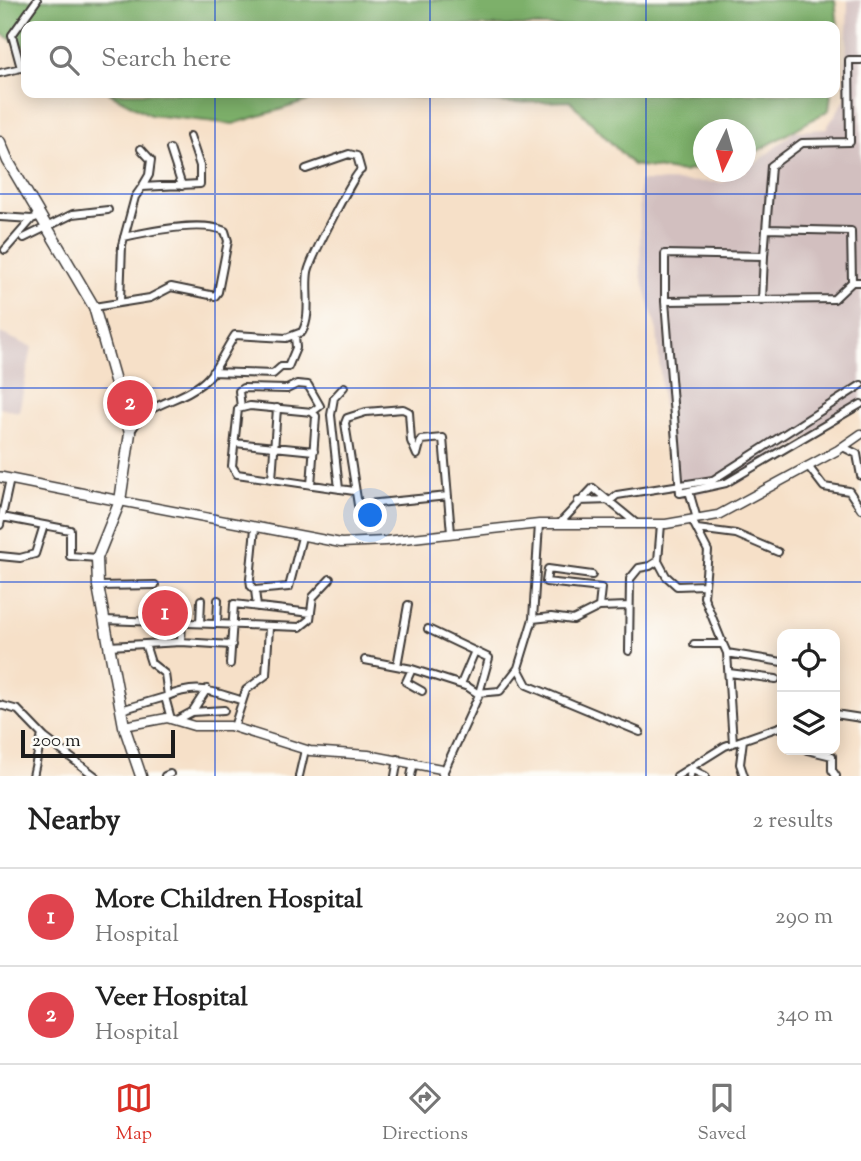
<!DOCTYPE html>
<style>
body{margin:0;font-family:"Sorts Mill Goudy",serif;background:#f6f6f6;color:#222}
.controls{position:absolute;right:21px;bottom:21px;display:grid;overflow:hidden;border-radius:14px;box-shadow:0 4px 18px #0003}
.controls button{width:63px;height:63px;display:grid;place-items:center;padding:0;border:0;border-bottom:2px solid #e0e0e0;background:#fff;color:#222;font:35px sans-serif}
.compass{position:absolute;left:693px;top:119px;width:63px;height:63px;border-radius:50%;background:#fff;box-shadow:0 4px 18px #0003;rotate:185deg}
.scale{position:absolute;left:21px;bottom:18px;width:154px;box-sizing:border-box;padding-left:7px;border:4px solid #1c1c1c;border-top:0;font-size:19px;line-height:24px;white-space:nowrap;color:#1c1c1c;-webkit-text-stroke:5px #fdfcf7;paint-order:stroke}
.you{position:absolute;left:371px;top:516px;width:24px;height:24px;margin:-18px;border:5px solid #fff;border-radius:50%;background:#1a73e8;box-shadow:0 0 0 10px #1a73e833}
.badge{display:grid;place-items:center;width:46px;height:46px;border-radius:50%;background:#d93025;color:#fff;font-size:23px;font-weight:700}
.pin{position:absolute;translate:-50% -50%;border:4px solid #fff;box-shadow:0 2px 7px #0006}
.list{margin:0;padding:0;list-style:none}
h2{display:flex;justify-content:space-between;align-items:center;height:91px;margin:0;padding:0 28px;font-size:30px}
h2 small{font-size:23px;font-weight:400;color:#767676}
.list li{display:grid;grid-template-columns:46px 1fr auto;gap:21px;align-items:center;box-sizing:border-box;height:98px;padding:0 28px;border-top:2px solid #e0e0e0}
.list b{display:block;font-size:26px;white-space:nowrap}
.list p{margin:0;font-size:23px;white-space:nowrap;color:#767676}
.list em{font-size:23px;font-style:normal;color:#767676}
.icon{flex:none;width:38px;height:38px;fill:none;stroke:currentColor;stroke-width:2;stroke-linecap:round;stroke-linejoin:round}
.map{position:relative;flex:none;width:861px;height:776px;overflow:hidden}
.search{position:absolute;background:#fff;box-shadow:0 4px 18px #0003;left:21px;right:21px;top:21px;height:77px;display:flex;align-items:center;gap:18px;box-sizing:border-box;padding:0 24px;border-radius:14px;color:#767676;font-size:26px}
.sheet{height:287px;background:#fff}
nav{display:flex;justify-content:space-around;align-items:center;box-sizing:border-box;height:98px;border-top:2px solid #e0e0e0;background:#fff;font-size:19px;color:#767676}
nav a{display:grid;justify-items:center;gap:4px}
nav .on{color:#d93025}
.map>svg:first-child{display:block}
.industrial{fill:#d2bfbf}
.forest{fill:#7db06a;stroke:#4c6643;stroke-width:2}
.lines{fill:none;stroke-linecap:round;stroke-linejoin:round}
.minor-casing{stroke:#3d3936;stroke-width:10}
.tertiary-casing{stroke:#3d3936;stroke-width:11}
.secondary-casing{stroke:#3d3936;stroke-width:12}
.primary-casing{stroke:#3d3936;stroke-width:13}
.minor{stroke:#fff;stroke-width:6}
.tertiary{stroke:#fff;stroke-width:8}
.secondary{stroke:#fff;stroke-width:9}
.primary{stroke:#fff;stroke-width:10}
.grid{fill:none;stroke:#1d4ed8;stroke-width:2;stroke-opacity:0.55}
</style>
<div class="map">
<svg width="861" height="776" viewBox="0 0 861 776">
<rect width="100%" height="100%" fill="#fdfcf7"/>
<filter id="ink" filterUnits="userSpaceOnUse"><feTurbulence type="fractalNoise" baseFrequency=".0143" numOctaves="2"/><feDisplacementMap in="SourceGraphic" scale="14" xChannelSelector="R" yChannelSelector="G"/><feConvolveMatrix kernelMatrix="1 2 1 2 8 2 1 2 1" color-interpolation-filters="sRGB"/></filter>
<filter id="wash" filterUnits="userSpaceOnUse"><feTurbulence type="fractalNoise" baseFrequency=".00686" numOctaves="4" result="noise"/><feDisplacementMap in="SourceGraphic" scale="28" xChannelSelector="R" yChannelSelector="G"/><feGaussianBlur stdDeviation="1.57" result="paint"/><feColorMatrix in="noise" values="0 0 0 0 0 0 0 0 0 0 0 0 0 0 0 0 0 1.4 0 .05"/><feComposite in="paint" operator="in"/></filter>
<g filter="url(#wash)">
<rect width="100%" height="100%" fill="#f6e0c8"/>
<path class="industrial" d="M848 0H861V403L739 483 680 498 665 439 657 331 641 274 639 181 724 182 731 172H746V164L756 163 795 131 826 129 845 99Z
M0 333 32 347 19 412 0 408Z"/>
<path class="forest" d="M0 0H835L839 37 835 67V26H26V48L0 33Z
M109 93H334L233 124 150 115Z
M353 93H831L829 110 747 157 746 130H704L703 167 683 172 633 165 570 101 511 103Z"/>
</g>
<g filter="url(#ink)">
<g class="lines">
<g class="minor-casing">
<path id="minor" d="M0 73 21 68 12 35 37 0
M141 149 151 160 149 175 142 187
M170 149 182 186
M0 217 32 219 40 216
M766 229 851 231 852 282
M24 238 73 214 108 210
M5 250 32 219
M764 256 771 166 802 143 850 142 849 60H861
M120 301 122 245 135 197 142 187 200 184V166L190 136
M665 301 834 299 852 282H861
M762 301 764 256 665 254V301L680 493 726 483 861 404
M94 307 150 298 171 287 215 296 218 292 228 241 225 231C201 220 150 231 124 237
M212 372 273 374 281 367H288L296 348 295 336
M241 407 239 391 243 388 287 389 297 384 308 385 320 406 312 412
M131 431C150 399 174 405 201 384 217 372 224 351 235 335L286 338 302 332C312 315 305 291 308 272 310 260 354 174 361 170L357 156 349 154 306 169
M235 443 314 451
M843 447 857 454 861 476
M808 466 824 487 849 491 861 509
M272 479 277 408
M311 485 316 416 312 412 250 406 238 409 232 466 237 474 354 491
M339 489 331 415 334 398 344 387
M689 491 697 519
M448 496 358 505 345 423 347 418 366 412 403 409 409 412 411 441 417 455 421 440 443 438 451 533
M578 501 611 500 617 495 713 480 861 385
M2 517 70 530V556L97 558
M692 520 708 551 704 597 723 644
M561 522 593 488 637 524
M0 525 10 479
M255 528 250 579 251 586 255 590
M697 529 736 534 778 552
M0 556 20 558 35 554 44 525
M658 561 666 576 677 586 704 585
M592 575 548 569 546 582 601 588 599 607
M98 586 155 585
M257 607 255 590 289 587 302 537
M533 619 539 524
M104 620 300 627 310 619 313 597 330 579
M155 621V606
M200 623 201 600
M217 624 218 600
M428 629 489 658 478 697 444 771
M181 642 232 645
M145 644 151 663 165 674 168 696
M694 644H723L727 653 733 743
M109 646 181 642 183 599
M629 651 630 579 639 568 650 566 658 561 661 524
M727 653 782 662
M365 660 412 669
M230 664 234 604 311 613
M397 666 408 605
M518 668 527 685 640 732
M729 673 776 679
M461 684 475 651
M422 691 406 682 412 669 468 687 477 693 500 691 518 668 533 619 551 617 573 620 599 607 628 606
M165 697C197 684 209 690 240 700
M0 705 18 710 45 738 95 776
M121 710 165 697 171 719
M192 712 207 689
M835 714 861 718
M177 720 192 712 224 710
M234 727 246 690 266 675 269 628
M743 740 740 764 744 776
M807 750 832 756V770L836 776
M33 776 42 735
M165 776 170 774
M299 776 305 750
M395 776 398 759
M411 776 414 762
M677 776 725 746 782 726
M690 776 691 769 705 776"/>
</g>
<g class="tertiary-casing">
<path id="tertiary" d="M120 501 341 543 386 541 539 524H666L718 515 838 450 861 434
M124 726 167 718 194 726H230L310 751 368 755 441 769 444 776"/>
</g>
<g class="secondary-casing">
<path id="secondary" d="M0 477 120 501"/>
</g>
<g class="primary-casing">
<path id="primary" d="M0 142 8 161 94 307 130 433 120 501 97 558 98 586 124 726 141 776"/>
</g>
<use href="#minor" class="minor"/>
<use href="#tertiary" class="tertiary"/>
<use href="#secondary" class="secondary"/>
<use href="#primary" class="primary"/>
</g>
</g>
<path class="grid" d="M215 0V26M430 0V26M646 0V26M215 93V776M430 93V776M646 93V776M0 194H861M0 388H861M0 582H861"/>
</svg>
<div class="controls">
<button><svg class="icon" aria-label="locate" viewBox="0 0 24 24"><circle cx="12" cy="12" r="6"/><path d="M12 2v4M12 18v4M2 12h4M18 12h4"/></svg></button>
<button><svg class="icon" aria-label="layers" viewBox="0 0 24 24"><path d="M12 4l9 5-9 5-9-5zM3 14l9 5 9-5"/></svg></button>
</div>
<svg class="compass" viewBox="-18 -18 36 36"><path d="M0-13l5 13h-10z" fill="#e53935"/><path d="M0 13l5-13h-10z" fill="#767676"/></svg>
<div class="scale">200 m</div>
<div class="you"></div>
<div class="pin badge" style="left:165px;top:613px;background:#e0444e">1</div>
<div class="pin badge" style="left:130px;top:403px;background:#e0444e">2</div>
<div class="search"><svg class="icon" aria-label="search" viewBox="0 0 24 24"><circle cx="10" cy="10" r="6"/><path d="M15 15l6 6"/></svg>Search here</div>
</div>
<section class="sheet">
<h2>Nearby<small>2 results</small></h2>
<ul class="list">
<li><span class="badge" style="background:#e0444e">1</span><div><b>More Children Hospital</b><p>Hospital</p></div><em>290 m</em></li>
<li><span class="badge" style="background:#e0444e">2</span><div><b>Veer Hospital</b><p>Hospital</p></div><em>340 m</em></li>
</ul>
</section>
<nav>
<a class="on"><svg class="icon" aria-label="map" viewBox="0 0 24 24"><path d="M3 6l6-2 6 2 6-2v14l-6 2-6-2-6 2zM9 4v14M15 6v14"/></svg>Map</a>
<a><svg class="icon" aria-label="directions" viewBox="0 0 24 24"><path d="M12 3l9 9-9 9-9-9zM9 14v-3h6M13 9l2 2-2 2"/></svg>Directions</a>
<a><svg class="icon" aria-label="saved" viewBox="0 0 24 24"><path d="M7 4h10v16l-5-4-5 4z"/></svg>Saved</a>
</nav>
